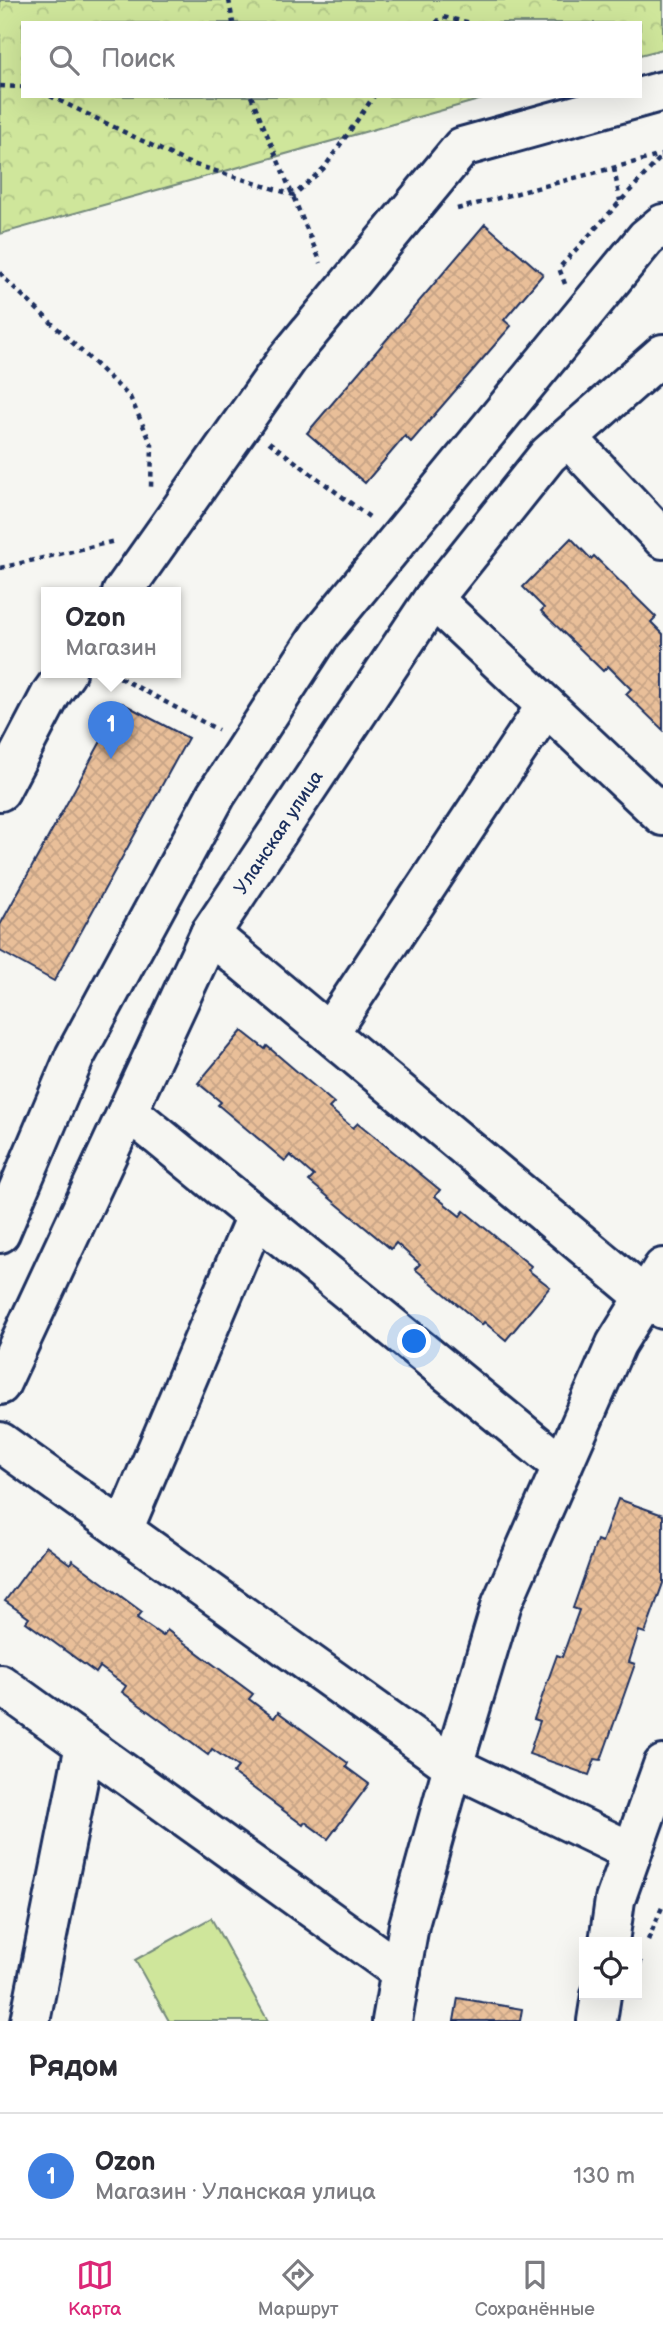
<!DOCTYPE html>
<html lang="ru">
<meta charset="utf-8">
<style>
body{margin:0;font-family:"Balsamiq Sans",sans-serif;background:#f7f7f7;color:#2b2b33}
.controls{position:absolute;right:21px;bottom:21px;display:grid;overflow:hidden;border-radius:0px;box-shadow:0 7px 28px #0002}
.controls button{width:63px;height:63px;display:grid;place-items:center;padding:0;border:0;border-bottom:2px solid #e1e1e2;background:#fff;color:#2b2b33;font:35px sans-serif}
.you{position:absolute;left:415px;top:1342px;width:24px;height:24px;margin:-18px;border:5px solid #fff;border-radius:50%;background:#1a73e8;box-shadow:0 0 0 10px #1a73e833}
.badge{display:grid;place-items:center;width:46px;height:46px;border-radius:50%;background:#db2777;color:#fff;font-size:23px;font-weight:700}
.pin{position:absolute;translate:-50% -58px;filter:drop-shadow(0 2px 4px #0008)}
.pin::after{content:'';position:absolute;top:37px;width:24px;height:21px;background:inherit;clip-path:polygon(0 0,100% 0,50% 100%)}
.popup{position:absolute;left:41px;top:587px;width:140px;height:91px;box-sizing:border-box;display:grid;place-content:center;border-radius:0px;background:#fff;filter:drop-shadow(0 2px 5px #0005);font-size:23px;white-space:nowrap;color:#7c7c81}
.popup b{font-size:26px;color:#2b2b33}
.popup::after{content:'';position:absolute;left:50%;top:100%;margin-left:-14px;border:14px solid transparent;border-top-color:#fff}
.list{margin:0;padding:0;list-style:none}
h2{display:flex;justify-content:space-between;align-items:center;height:91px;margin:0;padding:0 28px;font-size:30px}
h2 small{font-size:23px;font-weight:400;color:#7c7c81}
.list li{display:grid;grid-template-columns:46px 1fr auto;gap:21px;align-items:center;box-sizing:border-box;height:126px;padding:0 28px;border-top:2px solid #e1e1e2}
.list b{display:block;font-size:26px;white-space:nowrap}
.list p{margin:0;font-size:23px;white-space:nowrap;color:#7c7c81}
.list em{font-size:23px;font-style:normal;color:#7c7c81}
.icon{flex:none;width:38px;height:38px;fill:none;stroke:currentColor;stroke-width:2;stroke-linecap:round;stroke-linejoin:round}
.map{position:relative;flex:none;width:663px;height:2021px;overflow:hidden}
.search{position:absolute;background:#fff;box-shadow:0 7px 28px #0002;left:21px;right:21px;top:21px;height:77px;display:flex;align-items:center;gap:18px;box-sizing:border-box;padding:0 24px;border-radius:0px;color:#7c7c81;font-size:26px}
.sheet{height:217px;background:#fff}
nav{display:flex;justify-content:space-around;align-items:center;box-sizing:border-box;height:98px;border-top:2px solid #e1e1e2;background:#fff;font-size:19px;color:#7c7c81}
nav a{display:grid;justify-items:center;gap:4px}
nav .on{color:#db2777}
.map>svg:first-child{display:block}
.park{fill:url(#park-crowns);stroke:#758a7c;stroke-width:2}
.pitch{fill:#cfe69b;stroke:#758a7c;stroke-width:2}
.building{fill:url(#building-cross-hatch);stroke:#1b2f5e;stroke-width:2}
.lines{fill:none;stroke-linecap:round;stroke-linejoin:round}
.minor-casing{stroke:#1b2f5e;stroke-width:44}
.path{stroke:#1b2f5e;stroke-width:4.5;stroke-dasharray:5 5;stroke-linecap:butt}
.minor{stroke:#f6f6f2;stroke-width:38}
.labels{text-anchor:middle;stroke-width:6;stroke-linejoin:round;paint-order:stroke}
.street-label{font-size:19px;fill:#1b2f5e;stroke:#f6f6f2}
</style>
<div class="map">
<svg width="663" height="2021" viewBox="0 0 663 2021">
<defs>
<pattern id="park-crowns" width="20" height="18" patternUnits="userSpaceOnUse" patternTransform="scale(1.75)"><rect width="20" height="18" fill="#cfe69b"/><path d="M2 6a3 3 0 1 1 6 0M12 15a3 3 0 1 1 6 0" fill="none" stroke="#b1c688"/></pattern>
<pattern id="building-cross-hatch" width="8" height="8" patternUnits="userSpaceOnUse" patternTransform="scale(1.75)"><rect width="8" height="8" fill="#e9bf99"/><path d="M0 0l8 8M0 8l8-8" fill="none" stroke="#c7a486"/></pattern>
</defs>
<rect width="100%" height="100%" fill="#f6f6f2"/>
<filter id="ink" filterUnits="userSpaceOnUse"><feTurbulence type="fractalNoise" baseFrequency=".0143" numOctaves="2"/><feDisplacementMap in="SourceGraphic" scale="14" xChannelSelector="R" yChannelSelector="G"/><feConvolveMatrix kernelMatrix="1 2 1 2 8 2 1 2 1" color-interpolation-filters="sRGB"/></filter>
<g filter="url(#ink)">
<path class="park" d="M0 0H663V49L640 55V23H23V96H493L0 234Z"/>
<path class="pitch" d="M211 1918 268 2021H169L135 1960Z"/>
<path class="building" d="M485 224 543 274 504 320 511 326 411 442 405 436 365 483 307 433Z
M571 538 591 559 594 556 656 617 651 622 663 634V730L626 694 631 689 608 666 603 671 541 611 544 608 523 587Z
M122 703 188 738 54 981 0 951V925Z
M242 1031 265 1049 267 1046 334 1103 329 1108 353 1128 358 1123 440 1190 435 1196 460 1216 464 1211 531 1266 528 1270 550 1287 506 1340 484 1322 482 1325 415 1269 420 1264 396 1243 391 1249 309 1181 314 1176 290 1155 285 1161 218 1105 221 1102 198 1083Z
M618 1499 663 1515V1583L645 1633 639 1631 629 1662 635 1664 601 1760 595 1759 589 1775 529 1754 540 1721 534 1719 557 1655 562 1657 579 1610 573 1608 597 1540 602 1542Z
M46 1546 70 1564 72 1560 142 1612 137 1618 163 1636 167 1630 253 1694 249 1699 274 1718 278 1712 348 1763 346 1767 369 1784 328 1839 305 1822 303 1825 233 1773 238 1767 212 1749 208 1755 122 1692 126 1686 100 1667 96 1673 26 1622 29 1618 5 1601Z
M458 1998 522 2009 520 2021H454Z"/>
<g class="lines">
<g class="minor-casing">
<g id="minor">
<path d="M568 438 663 539"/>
<path d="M122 593 288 358 462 147 663 91"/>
<path d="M433 599 663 816"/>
<path d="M0 791 51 694 66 673"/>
<path d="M210 934 645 1297 663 1309"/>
<path d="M329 1033 546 706"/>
<path d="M128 1111 562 1466"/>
<path d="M0 1233 75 1056 216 795 320 635 646 238 663 224"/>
<path id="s1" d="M0 1385 210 934 433 599 548 455 663 354"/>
<path d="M0 1442 453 1766 632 1852"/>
<path d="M123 1530 256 1216"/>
<path d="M0 1684 401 1972"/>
<path d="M609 1942 615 1900 663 1765"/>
<path d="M30 2021 85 1745"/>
<path d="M392 2021 409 1925 453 1766 502 1603 616 1344 663 1268"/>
<path d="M597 2021 601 1995"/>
</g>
</g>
<path class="path" d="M229 0 233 23
M436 23 442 17 472 23
M0 86 23 87
M50 96 186 162 294 195 324 168 374 96
M251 96 321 263
M614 168 620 201
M457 209 662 155
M0 272 4 278 130 397 152 445 151 487
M565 284 559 268 663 155
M269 442 372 519
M0 568 115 541
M111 673 218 730
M648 1940 663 1905
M637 1975 641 1961"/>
<use href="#minor" class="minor"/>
</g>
</g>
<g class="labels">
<g class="street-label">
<text dy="7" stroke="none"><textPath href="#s1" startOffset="620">Уланская улица</textPath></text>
</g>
</g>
</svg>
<div class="controls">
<button><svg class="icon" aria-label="locate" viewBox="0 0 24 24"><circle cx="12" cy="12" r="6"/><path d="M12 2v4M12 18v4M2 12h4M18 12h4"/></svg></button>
</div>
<div class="you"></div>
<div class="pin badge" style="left:111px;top:759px;background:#3f7fe0">1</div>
<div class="popup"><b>Ozon</b>Магазин</div>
<div class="search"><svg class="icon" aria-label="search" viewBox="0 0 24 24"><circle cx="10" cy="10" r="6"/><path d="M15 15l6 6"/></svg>Поиск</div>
</div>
<section class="sheet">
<h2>Рядом<small></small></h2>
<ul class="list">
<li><span class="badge" style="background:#3f7fe0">1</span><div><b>Ozon</b><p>Магазин · Уланская улица</p></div><em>130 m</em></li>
</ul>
</section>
<nav>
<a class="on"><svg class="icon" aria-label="map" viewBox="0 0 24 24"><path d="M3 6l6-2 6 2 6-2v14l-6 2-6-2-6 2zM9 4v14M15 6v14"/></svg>Карта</a>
<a><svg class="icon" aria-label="directions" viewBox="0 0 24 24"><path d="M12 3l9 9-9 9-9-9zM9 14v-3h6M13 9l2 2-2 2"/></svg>Маршрут</a>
<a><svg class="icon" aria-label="saved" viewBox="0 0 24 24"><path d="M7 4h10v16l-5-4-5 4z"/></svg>Сохранённые</a>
</nav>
